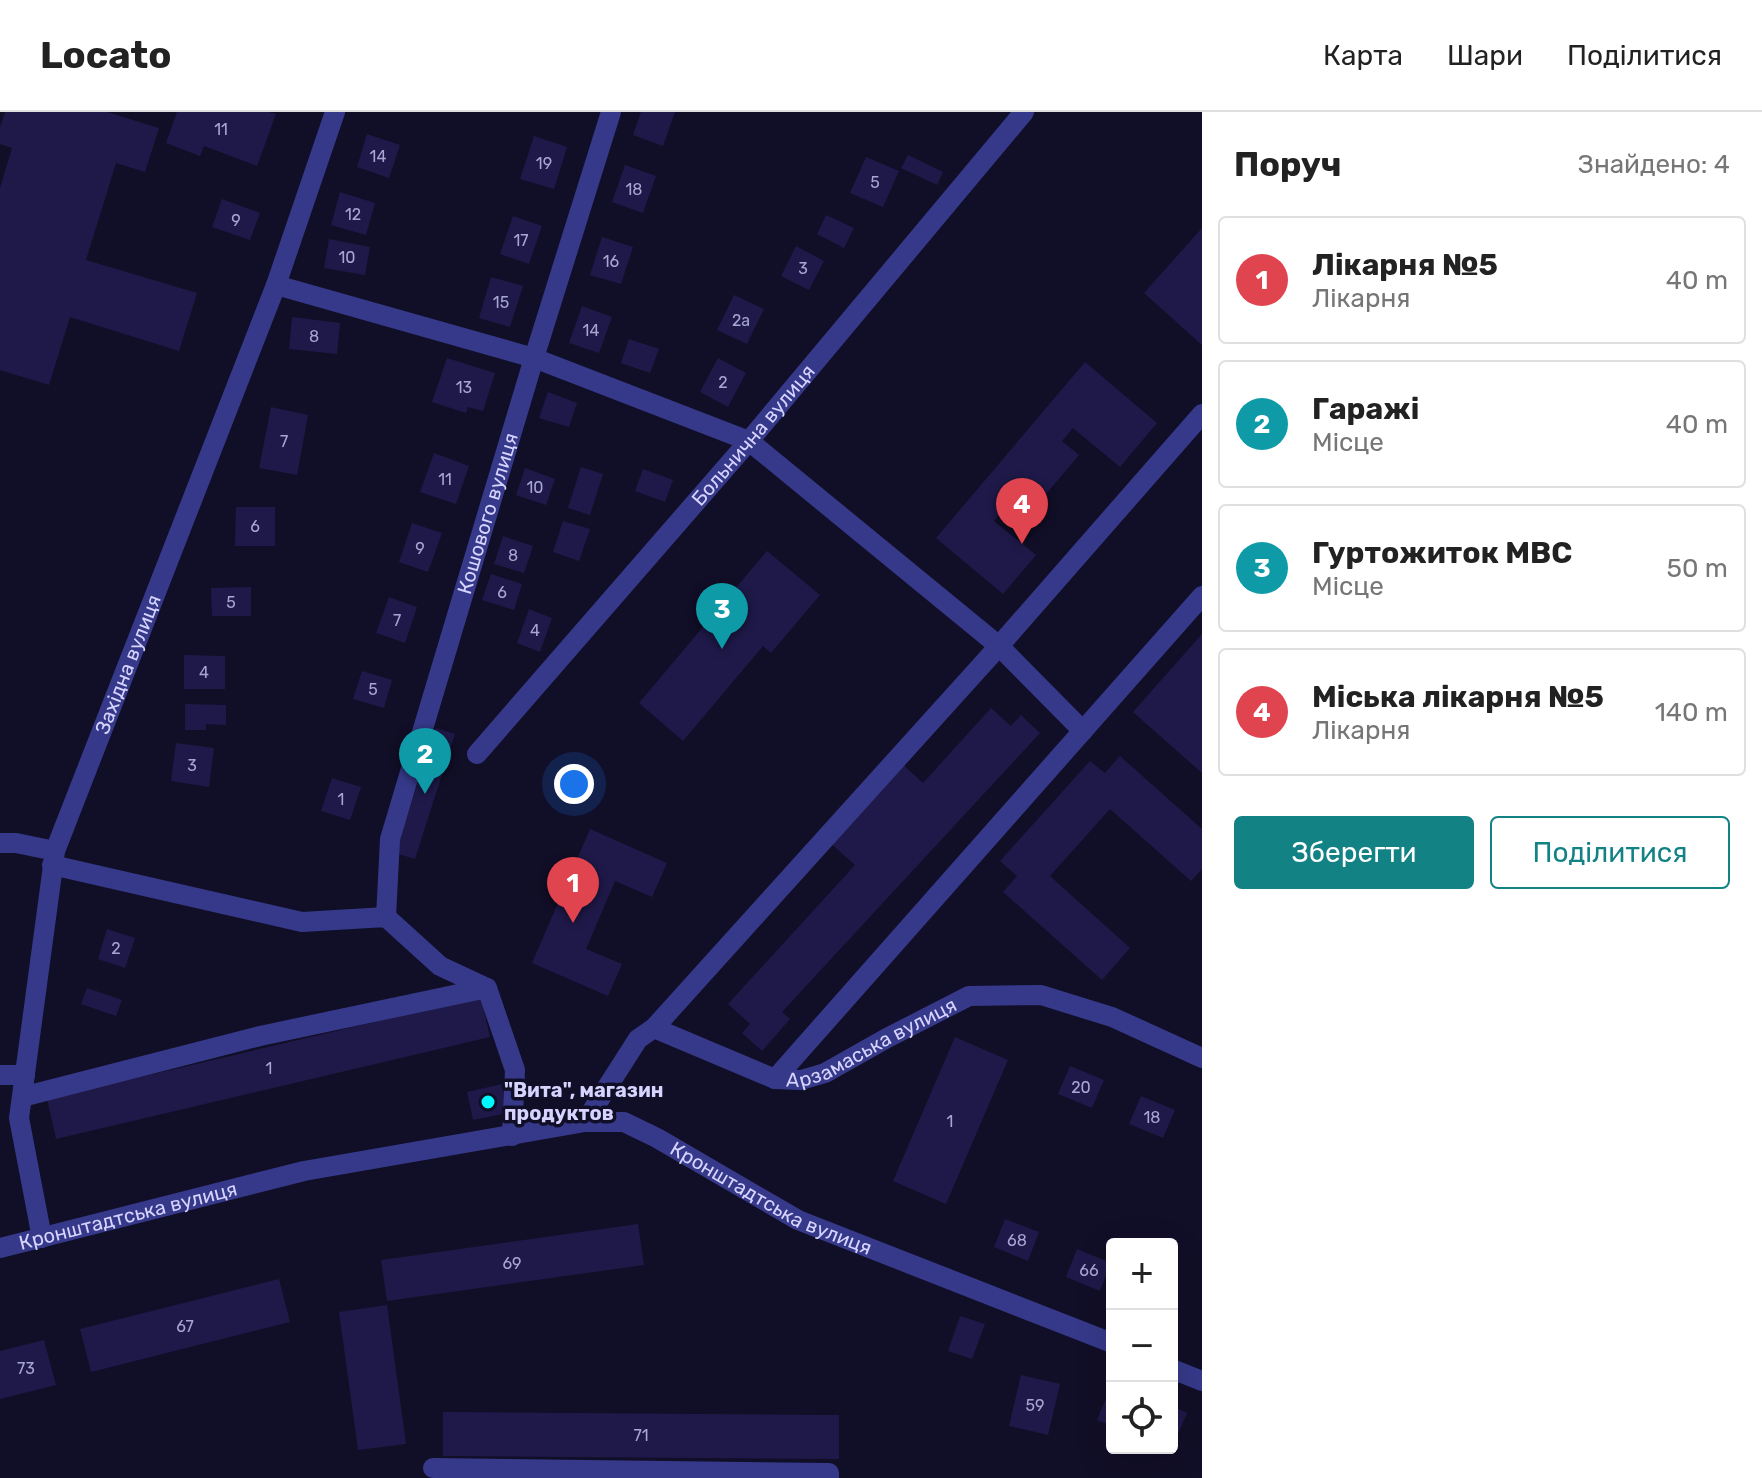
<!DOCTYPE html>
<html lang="uk">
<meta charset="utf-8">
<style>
body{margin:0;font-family:Rubik,sans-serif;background:#f6f6f6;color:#222}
.controls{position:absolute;right:24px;bottom:24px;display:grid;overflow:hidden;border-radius:8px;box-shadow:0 8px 32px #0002}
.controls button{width:72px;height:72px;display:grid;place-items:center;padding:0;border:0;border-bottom:2px solid #e0e0e0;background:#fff;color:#222;font:40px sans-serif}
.you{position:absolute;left:574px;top:672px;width:28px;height:28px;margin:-20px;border:6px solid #fff;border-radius:50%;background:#1a73e8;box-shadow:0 0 0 12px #1a73e833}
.badge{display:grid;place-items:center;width:52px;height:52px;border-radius:50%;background:#138285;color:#fff;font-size:26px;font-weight:700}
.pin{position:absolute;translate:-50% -66px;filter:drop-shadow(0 2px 4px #0008)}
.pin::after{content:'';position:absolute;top:42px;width:28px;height:24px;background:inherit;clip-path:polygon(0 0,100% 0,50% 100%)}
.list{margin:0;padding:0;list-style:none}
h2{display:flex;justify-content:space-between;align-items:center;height:104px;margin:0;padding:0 32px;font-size:34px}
h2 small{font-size:26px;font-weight:400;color:#767676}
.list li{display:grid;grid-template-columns:52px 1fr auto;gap:24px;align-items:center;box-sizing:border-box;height:128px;margin:0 16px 16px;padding:0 16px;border:2px solid #e0e0e0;border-radius:8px}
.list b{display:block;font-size:30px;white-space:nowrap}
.list p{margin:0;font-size:26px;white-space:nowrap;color:#767676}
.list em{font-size:26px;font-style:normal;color:#767676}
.actions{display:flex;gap:16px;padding:24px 32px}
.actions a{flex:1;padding:18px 0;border:2px solid #138285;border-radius:8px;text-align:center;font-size:28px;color:#138285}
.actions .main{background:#138285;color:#fff}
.icon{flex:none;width:44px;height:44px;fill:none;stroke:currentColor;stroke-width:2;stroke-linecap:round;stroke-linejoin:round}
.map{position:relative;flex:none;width:1202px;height:1366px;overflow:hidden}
header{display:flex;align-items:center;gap:48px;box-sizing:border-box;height:112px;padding:0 40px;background:#fff;border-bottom:2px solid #e0e0e0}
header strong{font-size:38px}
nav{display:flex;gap:44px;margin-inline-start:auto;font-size:28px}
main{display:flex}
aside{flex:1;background:#fff}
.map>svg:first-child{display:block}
.building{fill:#1f1949}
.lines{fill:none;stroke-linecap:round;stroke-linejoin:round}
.minor{stroke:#363989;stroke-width:20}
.poi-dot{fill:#00f7ff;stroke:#110e27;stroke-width:3}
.labels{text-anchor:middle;stroke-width:7;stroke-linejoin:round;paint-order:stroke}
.number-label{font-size:16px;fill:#a8a5d2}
.street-label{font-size:20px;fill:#d6d4ff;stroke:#110e27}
.poi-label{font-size:20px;font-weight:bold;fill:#d6d4ff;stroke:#110e27;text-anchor:start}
</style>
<header>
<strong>Locato</strong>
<nav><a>Карта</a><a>Шари</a><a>Поділитися</a></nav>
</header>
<main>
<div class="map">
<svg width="1202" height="1366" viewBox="0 0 1202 1366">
<rect width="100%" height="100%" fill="#110e27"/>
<path class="building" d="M5 0H107L159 16 145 60 116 51 86 148 197 181 179 239 70 205 49 273 0 258V76L12 36 0 32V15Z
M177 0H269L276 2 257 54 204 34 200 44 166 31Z
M641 0H675L663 34 633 23Z
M367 22 400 33 389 66 357 55Z
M534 24 567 35 554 77 520 67Z
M908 43 943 60 937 73 901 56Z
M866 45 899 59 883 95 850 81Z
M625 53 656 64 643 101 612 90Z
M340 80 375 91 366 123 331 113Z
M222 87 260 101 250 128 212 115Z
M826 103 854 116 844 136 817 122Z
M513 104 542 114 529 152 500 142Z
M1202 116V233L1144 181Z
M602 125 633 135 621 172 590 163Z
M329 127 370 135 365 163 324 156Z
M796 134 824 149 809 178 781 164Z
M491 165 523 174 510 215 479 206Z
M734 183 764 197 747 232 717 218Z
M582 194 612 205 599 241 569 231Z
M292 205 340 211 337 242 289 237Z
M629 227 659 237 650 261 621 251Z
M447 246 495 261 483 299 468 295 466 301 432 290Z
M718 246 746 261 728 295 700 280Z
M1085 250 1157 311 1120 355 1073 316 1062 329 1079 343 1024 408 1007 394 994 409 1036 443 1003 482 936 426Z
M548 280 577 291 569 315 539 306Z
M271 295 308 303 297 363 259 356Z
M434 341 469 354 456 392 420 380Z
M581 355 603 362 590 403 568 396Z
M525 356 555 367 546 393 516 383Z
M643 357 673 368 665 390 635 379Z
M236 395H275V434H235Z
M563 409 590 417 579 449 553 440Z
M412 411 442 421 428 460 399 450Z
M503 424 533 434 524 461 494 452Z
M767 439 820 483 771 541 763 534 683 629 639 591Z
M491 462 522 472 514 498 482 488Z
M251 475V504H212L211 476Z
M389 485 417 495 405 531 376 521Z
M529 497 552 506 540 540 517 531Z
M1202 522V661L1133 600Z
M184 543 225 544V577H184Z
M362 559 392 568 384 596 353 587Z
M185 592 226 593V613L206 612V618H185Z
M991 596 1011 614 1021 603 1040 621 782 900 790 907 762 939 742 921 750 912 728 892 855 753 828 729 900 650 923 671Z
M436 616 455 622 415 747 395 741Z
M176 631 214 636 209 675 171 669Z
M1120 644 1202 717V757L1191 769 1110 697 1050 764 1130 836 1102 868 1003 780 1017 764 1000 749 1090 649 1105 661Z
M332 666 361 675 350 708 321 699Z
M590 717 667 751 652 785 615 769 586 837 622 852 608 884 532 851Z
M107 817 135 826 125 856 98 847Z
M87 876 122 888 116 904 81 892Z
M481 885 490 925 56 1027 47 987Z
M955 925 1008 948 946 1092 893 1069Z
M1070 954 1104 968 1092 996 1058 982Z
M502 972 508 1001 473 1008 467 980Z
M1141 984 1175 998 1163 1026 1129 1012Z
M1005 1107 1039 1120 1028 1149 994 1135Z
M638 1112 644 1153 387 1189 381 1148Z
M1077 1137 1111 1151 1100 1179 1066 1165Z
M279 1167 290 1210 91 1260 80 1217Z
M387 1193 406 1332 358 1338 339 1200Z
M960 1204 985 1212 972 1247 948 1239Z
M44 1228 56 1273 0 1287V1239Z
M1021 1263 1060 1272 1048 1323 1009 1314Z
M1112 1272V1314L1097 1308Z
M1172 1294 1187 1301 1172 1336Z
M443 1300 839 1303V1347L443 1344Z"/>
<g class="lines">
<g class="minor">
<path d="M276 173 534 246 749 329 999 534 1083 619"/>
<path id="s1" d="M477 642 749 329 1024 0"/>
<path d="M0 731H16L55 739"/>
<path d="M52 753 302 810 386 805 440 854 487 876 515 958 512 1024"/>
<path id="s2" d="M386 805 390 727 534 246 611 0"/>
<path d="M654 916 999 534 1202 302"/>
<path d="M0 963H25"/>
<path d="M775 967 1202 484"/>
<path d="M22 985 260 924 487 876"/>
<path id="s3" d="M585 1010 638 927 654 916 775 967 801 968 825 961 887 926 969 884 1041 883 1112 905 1202 946"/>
<path id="s4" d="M42 1126 19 1006 55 739 276 173 335 0"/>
<path id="s5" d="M0 1136 304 1059 585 1010H624L657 1026 798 1108 1112 1231"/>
<path d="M1172 1257 1202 1269"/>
<path d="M433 1356 829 1361V1366"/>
</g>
</g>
<circle class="poi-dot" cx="488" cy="990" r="8"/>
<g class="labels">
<g class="number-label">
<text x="221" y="23">11</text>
<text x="378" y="50">14</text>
<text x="544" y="57">19</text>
<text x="875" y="76">5</text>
<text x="634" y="83">18</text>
<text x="353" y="108">12</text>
<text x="236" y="114">9</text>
<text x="521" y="134">17</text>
<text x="347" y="151">10</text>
<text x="611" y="155">16</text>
<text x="803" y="162">3</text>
<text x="501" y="196">15</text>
<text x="741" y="214">2а</text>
<text x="591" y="224">14</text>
<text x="314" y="230">8</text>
<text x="723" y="276">2</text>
<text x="464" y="281">13</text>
<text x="284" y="335">7</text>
<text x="445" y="373">11</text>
<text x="535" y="381">10</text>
<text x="255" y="420">6</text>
<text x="420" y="442">9</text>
<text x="513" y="449">8</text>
<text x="502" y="486">6</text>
<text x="231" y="496">5</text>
<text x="397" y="514">7</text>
<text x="535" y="524">4</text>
<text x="204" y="566">4</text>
<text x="373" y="583">5</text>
<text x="192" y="659">3</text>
<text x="341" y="693">1</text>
<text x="116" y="842">2</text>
<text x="269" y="962">1</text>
<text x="1081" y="981">20</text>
<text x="1152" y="1011">18</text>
<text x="950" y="1015">1</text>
<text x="1017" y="1134">68</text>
<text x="512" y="1157">69</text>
<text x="1089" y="1164">66</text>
<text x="185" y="1220">67</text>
<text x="26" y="1262">73</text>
<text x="1035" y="1299">59</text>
<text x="641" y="1329">71</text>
</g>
<g class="street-label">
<text dy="7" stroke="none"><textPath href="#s1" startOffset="422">Больнична вулиця</textPath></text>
<text dy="7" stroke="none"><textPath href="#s2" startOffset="418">Кошового вулиця</textPath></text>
<text dy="7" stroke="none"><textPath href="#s4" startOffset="592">Західна вулиця</textPath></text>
<text dy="7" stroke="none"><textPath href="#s3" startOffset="354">Арзамаська вулиця</textPath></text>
<text dy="7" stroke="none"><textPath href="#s5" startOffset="804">Кронштадтська вулиця</textPath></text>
<text dy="7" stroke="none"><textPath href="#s5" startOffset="132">Кронштадтська вулиця</textPath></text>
</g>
<g class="poi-label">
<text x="504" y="985">"Вита", магазин<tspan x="504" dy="23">продуктов</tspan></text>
</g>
</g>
</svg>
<div class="controls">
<button>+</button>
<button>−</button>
<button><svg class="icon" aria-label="locate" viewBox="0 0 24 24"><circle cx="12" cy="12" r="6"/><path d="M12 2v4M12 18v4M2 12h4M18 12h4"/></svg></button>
</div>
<div class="you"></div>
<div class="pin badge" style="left:573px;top:811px;background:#e0444e">1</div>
<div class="pin badge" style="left:425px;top:682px;background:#0f9aa8">2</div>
<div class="pin badge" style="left:722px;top:537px;background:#0f9aa8">3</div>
<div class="pin badge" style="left:1022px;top:432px;background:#e0444e">4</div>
</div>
<aside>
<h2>Поруч<small>Знайдено: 4</small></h2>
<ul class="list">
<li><span class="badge" style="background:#e0444e">1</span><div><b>Лікарня №5</b><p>Лікарня</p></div><em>40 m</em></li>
<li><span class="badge" style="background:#0f9aa8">2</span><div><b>Гаражі</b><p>Місце</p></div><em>40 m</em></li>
<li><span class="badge" style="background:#0f9aa8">3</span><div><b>Гуртожиток МВС</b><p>Місце</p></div><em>50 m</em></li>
<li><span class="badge" style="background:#e0444e">4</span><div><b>Міська лікарня №5</b><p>Лікарня</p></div><em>140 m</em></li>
</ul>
<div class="actions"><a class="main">Зберегти</a><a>Поділитися</a></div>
</aside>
</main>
